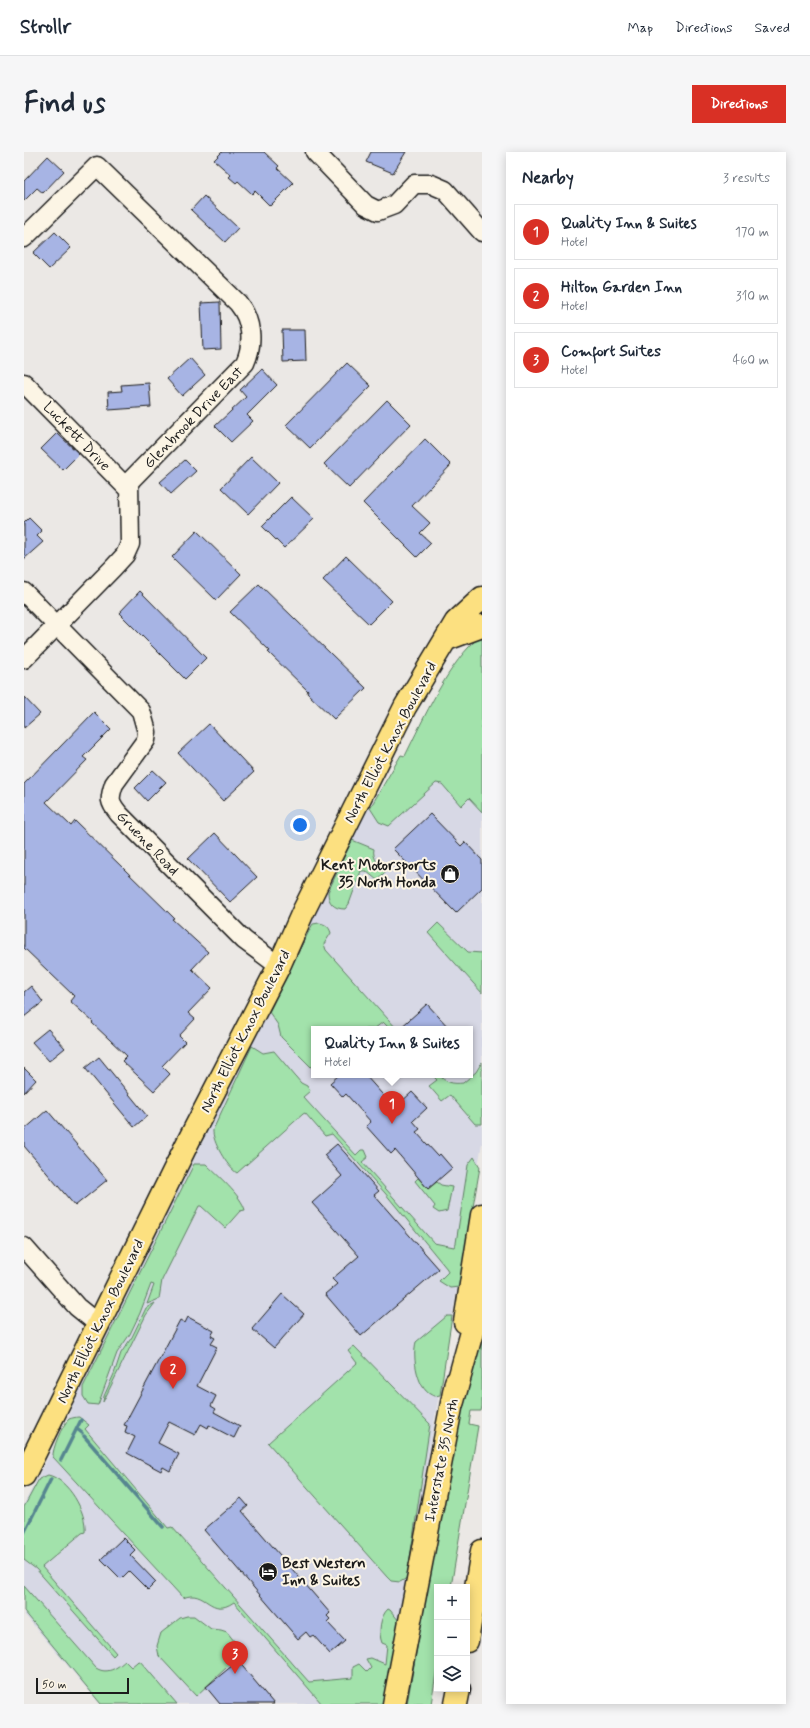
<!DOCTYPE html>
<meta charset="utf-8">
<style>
body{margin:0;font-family:Mynerve,sans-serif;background:#f6f6f7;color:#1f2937}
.controls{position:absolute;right:12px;bottom:12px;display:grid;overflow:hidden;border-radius:0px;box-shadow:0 2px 10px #0003}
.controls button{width:36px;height:36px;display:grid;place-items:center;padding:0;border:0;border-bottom:1px solid #e0e1e3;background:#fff;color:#1f2937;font:20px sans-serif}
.scale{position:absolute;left:12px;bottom:10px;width:93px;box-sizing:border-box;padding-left:4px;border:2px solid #1c1c1c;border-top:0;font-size:11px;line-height:14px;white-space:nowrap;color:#1c1c1c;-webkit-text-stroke:3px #fcf5e5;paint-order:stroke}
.you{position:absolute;left:276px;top:673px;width:14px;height:14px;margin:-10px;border:3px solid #fff;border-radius:50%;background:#1a73e8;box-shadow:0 0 0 6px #1a73e833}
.badge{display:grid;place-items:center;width:26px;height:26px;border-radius:50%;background:#d93025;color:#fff;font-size:13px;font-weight:700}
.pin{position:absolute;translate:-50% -33px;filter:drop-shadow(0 1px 2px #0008)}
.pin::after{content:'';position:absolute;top:21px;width:14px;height:12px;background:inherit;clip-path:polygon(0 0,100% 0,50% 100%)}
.popup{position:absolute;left:287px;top:874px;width:162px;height:52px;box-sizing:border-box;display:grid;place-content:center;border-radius:0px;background:#fff;filter:drop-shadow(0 1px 3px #0005);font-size:13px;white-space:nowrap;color:#747a83}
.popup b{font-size:15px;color:#1f2937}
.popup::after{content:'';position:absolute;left:50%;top:100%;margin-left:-8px;border:8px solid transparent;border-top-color:#fff}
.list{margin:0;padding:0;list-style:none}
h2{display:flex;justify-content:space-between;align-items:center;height:52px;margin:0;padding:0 16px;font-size:17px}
h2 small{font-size:13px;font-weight:400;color:#747a83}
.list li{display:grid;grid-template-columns:26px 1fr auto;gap:12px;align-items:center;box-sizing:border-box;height:56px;margin:0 8px 8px;padding:0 8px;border:1px solid #e0e1e3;border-radius:0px}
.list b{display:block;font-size:15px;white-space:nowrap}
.list p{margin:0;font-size:13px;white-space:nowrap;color:#747a83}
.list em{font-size:13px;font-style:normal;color:#747a83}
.icon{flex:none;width:22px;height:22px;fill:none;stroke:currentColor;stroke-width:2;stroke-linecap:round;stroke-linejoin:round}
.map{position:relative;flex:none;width:458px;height:1552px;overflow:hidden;border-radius:0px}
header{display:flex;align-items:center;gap:24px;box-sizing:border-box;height:56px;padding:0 20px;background:#fff;border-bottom:1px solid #e0e1e3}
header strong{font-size:19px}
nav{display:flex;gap:22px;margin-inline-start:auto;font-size:14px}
.intro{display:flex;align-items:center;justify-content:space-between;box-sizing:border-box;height:96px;padding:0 24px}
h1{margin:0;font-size:28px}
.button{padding:10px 18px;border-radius:0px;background:#d93025;color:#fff;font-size:14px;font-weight:700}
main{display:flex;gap:24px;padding:0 24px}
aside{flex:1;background:#fff;border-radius:0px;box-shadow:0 2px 10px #0003}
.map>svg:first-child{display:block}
.built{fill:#d7d8e5;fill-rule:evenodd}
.green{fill:#a2e2ab;stroke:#5f7f64}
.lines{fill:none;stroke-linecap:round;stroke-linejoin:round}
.stream{stroke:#578690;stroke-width:3.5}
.building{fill:#a7b4e4;stroke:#1c1c1c}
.minor-casing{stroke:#1c1c1c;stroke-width:21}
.major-casing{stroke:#1c1c1c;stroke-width:25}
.highway-casing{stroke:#1c1c1c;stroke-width:25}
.minor{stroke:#fcf5e5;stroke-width:18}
.major{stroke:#fce080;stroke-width:22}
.highway{stroke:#fce080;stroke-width:22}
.labels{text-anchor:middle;stroke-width:4;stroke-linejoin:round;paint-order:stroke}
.street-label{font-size:15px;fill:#1c1c1c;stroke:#fcf5e5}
.poi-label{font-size:15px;font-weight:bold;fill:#1c1c1c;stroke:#fcf5e5;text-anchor:end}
</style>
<header>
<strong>Strollr</strong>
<nav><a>Map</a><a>Directions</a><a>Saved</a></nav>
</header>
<div class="intro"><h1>Find us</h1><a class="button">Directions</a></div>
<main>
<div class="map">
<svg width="458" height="1552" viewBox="0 0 458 1552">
<rect width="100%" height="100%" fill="#ebe8e5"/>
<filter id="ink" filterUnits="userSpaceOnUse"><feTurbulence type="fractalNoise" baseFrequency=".025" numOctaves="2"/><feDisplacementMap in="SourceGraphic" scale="8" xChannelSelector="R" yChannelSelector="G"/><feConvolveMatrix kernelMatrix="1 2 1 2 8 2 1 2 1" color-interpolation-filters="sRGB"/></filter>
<g filter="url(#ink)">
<path class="built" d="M377 603 458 635V991L383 1429 360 1552H76L0 1462V1352L42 1271 53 1242 181 985 318 701ZM290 877H446V923H290Z"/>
<path class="green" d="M458 483V660L445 646 437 654 418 632 412 631 365 674 355 670 346 656 377 603 381 604C399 568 425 508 458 483Z
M328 688 350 697C348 705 355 715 362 719L353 728 342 719H337L325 752 321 757C310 757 304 751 304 740Z
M295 771C301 772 305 774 307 781L300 792 302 798 373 877H366L359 870 350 877H290V918L257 885 254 873 245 860 286 777 289 772Z
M414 771 444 800 458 801V841L404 781Z
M228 894 239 901 250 899 277 931 283 934 286 939 279 945 332 1003 337 998H341L344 1005 338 1010 410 1091 430 1095 432 1091 444 1013 450 1005 456 1015 435 1135 426 1136 415 1129 424 1120 423 1117 361 1041 308 982 301 984 281 961 279 962 213 1021C203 1015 188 989 189 978Z
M458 910V972H451L426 943 418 949 405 934 413 928 408 923H415C422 931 429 932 439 931L452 920Z
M170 1012H182C193 1023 217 1043 221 1058L216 1059 201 1076 177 1054H175L138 1128 135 1147 123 1152 130 1133 127 1132 116 1161 106 1182 93 1201 74 1253 64 1252 59 1244V1235Z
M394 1026 404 1037 413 1030 417 1033 428 1035 423 1059 415 1061 409 1057 411 1054 391 1029Z
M131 1151 122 1163 79 1250 80 1244 90 1222 97 1201 108 1185 122 1156Z
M458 1163V1254L457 1259H447L445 1272 454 1274 427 1435H413V1515L407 1552H383L435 1260Z
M423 1164H428L416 1243 411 1244C393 1241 388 1204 392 1190Z
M330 1194 406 1272 383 1426 376 1430 367 1429 363 1425 244 1291 333 1211 324 1199Z
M55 1265 65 1273 61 1277 144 1376 148 1375 285 1530 329 1526V1515L335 1512 343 1520 347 1516 342 1507 347 1506 361 1512 363 1493 358 1491C354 1481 356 1464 364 1457L366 1458 375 1469 371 1486 361 1552H298L210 1450C186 1467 182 1436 159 1446L29 1305C28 1297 38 1273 45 1267 48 1266 52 1265 55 1265Z
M24 1323C44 1327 63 1360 61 1380L58 1381 18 1415 92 1501 89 1504 12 1417 0 1408V1355L15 1327Z
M0 1434 72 1516C83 1523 93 1516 101 1509L107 1515 113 1510 116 1509 153 1552H77L0 1459Z
M163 1464H170L187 1477 197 1478 203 1480 218 1499V1501L172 1544 135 1504 133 1494 137 1481 156 1466Z"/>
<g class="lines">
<path class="stream" d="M53 1277 58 1281
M60 1284 139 1375
M37 1308 57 1268
M0 1381 27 1327"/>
</g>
<path class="building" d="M198 0H240L255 14 253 16 269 31 246 54 231 39 228 42 214 29 212 31 205 25 207 23 190 8Z
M347 0H382L369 21 342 10Z
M24 4 40 19 19 41 13 36 0 49V29Z
M180 44 214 76 201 90 167 58Z
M31 80 47 96 25 117 9 101Z
M196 150 197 197 179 198 177 151Z
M258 178H281L282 209 259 210Z
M166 206 181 223 158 244 143 227Z
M323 211 347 234 286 296 262 273Z
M238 217 253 233 223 263 229 269 207 290 191 274 222 245 216 238Z
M125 231 127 255 85 258 84 240 98 239 97 233Z
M363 248 387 272 325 336 300 312Z
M33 281 55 302 39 318 17 297Z
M401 287 427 313 388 354 406 371 396 381 407 391 393 405 339 351Z
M227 305 254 331 224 362 197 336Z
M161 308 172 319 147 342 136 330Z
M267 345 290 367 260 396 238 374Z
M5 366 18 379 13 384 19 390 0 407V371Z
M173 379 217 422 192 448 148 405Z
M322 404 368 449 345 472 299 428Z
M235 432 342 536 310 567 283 541 284 539 244 500 246 499 206 460Z
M116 439 182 506 161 527 95 461Z
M0 545 16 562 0 576Z
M70 560 87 577 59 605 63 608 22 650 47 674 51 669 150 766 148 767 184 800 168 817 188 836 164 861 171 867 155 884 161 890 138 914 146 922 130 939 98 909 103 904 68 871 69 870 46 849 50 844 0 796V632Z
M185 572 230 620 199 649 154 601Z
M129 618 142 630 123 649 111 636Z
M406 662 437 694 441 690 458 708V736L432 761 369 697Z
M191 681 233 725 206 750 164 707Z
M7 834 19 850 0 865V840Z
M403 852 426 877H375Z
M24 877 41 896 25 909 8 890Z
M75 905 123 964 110 975 61 916Z
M0 916 12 928 0 941Z
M315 923H341L367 952 371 948 374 953 388 940 403 956 389 969 396 977 392 980 414 1004 416 1002 428 1016 404 1037 371 998 367 1002 342 974 347 970 322 942 319 945 306 931Z
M23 958 83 1028 51 1054 0 994V978Z
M313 992 355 1039 350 1043 415 1117 337 1184 301 1142 313 1132 308 1127 335 1104 288 1051 318 1024 300 1003Z
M258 1142 280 1162 250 1196 228 1177Z
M164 1165 190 1179 187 1184 191 1186 187 1192 193 1195 173 1234 192 1244 187 1254 192 1257 190 1260 216 1274 210 1286 185 1273 184 1276 177 1272 171 1283 145 1270 134 1291 155 1302 146 1319 139 1315 137 1319 103 1301 111 1285 101 1280 103 1274 100 1273 156 1168 161 1171Z
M217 1346 224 1354 218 1359 306 1461 303 1464 306 1467 303 1470 321 1489 306 1502 289 1483 286 1485 282 1480 274 1487 180 1378Z
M99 1386 111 1398 106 1403 132 1430 124 1438 105 1419 97 1427 77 1407Z
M214 1509 250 1552H196L182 1535Z"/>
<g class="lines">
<g class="minor-casing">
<path id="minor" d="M291 0 342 53 354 59 370 53 390 32H407L421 38 458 80
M0 86 73 14 214 151C228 168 230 191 221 211L105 330 106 392 101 403 89 416 0 507
M0 231 105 338
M0 440 117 559 123 580 122 588 90 632C85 647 85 650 95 662L220 788 255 814
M0 1095 53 1155 74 1172"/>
</g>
<g class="major-casing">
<path id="major" d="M423 487 458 474
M441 1170 458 1063
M0 1323 166 986 255 814 279 760 381 555 432 470 458 446
M370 1552 432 1230"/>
</g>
<g class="highway-casing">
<path id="highway" d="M429 1249 451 1169 458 1132
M443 1489 458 1399
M432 1552 435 1537"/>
</g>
<use href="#minor" class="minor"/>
<use href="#major" class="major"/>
<use href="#highway" class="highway"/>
</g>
</g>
<defs>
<g id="shop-disc" transform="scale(1)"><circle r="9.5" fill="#1c1c1c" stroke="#fcf5e5"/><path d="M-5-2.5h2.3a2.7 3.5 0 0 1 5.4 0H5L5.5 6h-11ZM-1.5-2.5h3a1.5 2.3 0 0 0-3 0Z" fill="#fff"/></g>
<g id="hotel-disc" transform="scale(1)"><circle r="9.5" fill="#1c1c1c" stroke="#fcf5e5"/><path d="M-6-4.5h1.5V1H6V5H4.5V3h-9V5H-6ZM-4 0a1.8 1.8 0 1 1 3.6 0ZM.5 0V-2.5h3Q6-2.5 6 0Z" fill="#fff"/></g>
</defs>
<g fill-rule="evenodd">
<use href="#shop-disc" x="426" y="722"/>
<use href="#hotel-disc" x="244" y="1420"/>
</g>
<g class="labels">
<g class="street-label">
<text transform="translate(169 265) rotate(-46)" y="5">Glenbrook Drive East</text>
<text transform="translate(53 284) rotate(46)" y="5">Luckett Drive</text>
<text transform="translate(366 590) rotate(-62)" y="5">North Elliot Knox Boulevard</text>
<text transform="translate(124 691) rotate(46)" y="5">Gruene Road</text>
<text transform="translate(221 879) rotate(-63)" y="5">North Elliot Knox Boulevard</text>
<text transform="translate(76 1169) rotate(-64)" y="5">North Elliot Knox Boulevard</text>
<text transform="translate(417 1308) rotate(-79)" y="5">Interstate 35 North</text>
</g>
<g class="poi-label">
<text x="412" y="718">Kent Motorsports<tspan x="412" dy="17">35 North Honda</tspan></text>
<text x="258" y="1416" text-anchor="start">Best Western<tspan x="258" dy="17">Inn &amp; Suites</tspan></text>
</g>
</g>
</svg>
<div class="controls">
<button>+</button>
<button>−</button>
<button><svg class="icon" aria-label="layers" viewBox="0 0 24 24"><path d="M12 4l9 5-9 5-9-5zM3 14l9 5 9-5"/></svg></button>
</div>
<div class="scale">50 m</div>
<div class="you"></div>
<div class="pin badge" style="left:368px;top:972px">1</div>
<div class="popup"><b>Quality Inn &amp; Suites</b>Hotel</div>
<div class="pin badge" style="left:149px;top:1237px">2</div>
<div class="pin badge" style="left:211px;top:1522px">3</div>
</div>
<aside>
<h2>Nearby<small>3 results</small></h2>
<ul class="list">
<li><span class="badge">1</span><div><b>Quality Inn &amp; Suites</b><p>Hotel</p></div><em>170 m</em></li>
<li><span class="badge">2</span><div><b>Hilton Garden Inn</b><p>Hotel</p></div><em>310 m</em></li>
<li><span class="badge">3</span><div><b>Comfort Suites</b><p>Hotel</p></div><em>460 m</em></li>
</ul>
</aside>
</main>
